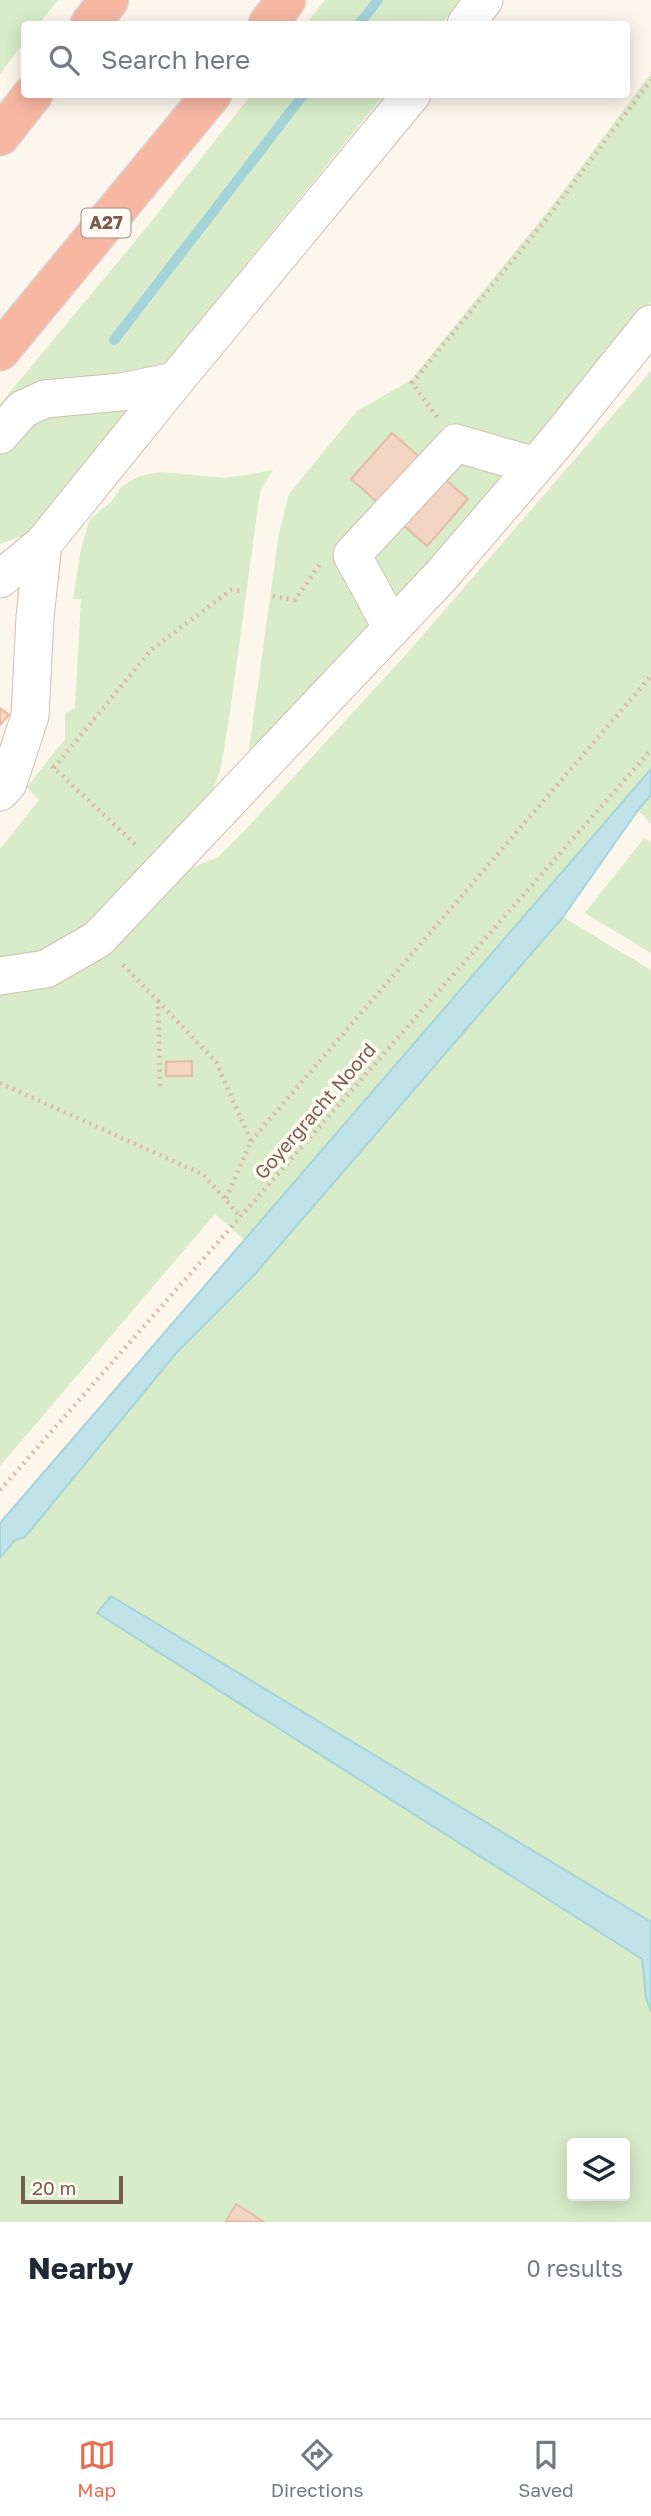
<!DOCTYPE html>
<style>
body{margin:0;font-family:"Golos Text",sans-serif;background:#f6f6f7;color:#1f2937}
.controls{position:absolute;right:21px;bottom:21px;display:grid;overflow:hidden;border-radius:7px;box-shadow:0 4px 18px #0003}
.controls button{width:63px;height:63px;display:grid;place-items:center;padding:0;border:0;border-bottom:2px solid #e0e1e3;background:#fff;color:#1f2937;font:35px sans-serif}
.scale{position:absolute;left:21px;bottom:18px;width:102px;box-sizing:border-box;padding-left:7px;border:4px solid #7a5c4d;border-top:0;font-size:19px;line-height:24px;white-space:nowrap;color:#7a5c4d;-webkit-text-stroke:5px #fffaf3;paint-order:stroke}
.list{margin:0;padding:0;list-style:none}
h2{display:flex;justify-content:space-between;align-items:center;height:91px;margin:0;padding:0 28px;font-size:30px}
h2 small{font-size:23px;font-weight:400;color:#747a83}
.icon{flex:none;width:38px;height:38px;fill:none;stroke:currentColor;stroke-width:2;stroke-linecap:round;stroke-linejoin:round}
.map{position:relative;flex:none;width:651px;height:2222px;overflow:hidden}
.search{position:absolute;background:#fff;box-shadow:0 4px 18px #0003;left:21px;right:21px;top:21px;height:77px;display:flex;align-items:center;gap:18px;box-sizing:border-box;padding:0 24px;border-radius:7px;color:#747a83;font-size:26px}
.sheet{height:196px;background:#fff}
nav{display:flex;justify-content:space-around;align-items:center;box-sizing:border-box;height:98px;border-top:2px solid #e0e1e3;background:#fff;font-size:19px;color:#747a83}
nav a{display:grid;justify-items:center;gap:4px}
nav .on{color:#e76f51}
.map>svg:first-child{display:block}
.green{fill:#d8ecc9;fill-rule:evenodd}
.water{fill:#bfe3e8;stroke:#a5d3da;stroke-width:2}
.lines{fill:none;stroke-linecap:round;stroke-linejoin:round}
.stream{stroke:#a5d3da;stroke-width:10}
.building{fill:#f3d5c3;stroke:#e6bba3;stroke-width:2}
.minor-casing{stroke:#d1beb0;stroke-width:39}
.highway-casing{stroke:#dad1cd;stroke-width:41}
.path{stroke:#d9b8a5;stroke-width:4.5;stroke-dasharray:2 5;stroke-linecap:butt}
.minor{stroke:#fff;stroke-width:37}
.highway{stroke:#f7b7a3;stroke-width:38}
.labels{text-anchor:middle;stroke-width:7;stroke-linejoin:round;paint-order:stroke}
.shield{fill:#fffaf3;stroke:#a28b7f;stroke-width:2}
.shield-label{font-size:18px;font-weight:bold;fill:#7a5c4d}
.street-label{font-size:19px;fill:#7a5c4d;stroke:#fffaf3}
</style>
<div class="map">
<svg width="651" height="2222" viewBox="0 0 651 2222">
<rect width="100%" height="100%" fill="#fdf6ec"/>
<path class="green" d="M0 0H58L39 24H24V42L0 74Z
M325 0H461L441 24H306Z
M651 73V302L592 378 246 771 279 533 289 494 357 411 411 380 552 206Z
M251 95H384L237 275 182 353 167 368 0 418V404L142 233Z
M651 371V769L244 1240 215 1214 0 1466V988L187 870 218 857 245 830 410 650Z
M148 398 28 534 0 544V447L39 411Z
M273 470 260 492 230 712 221 768 212 792 106 910 60 945 0 967V849L39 800 27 787 65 739V713L75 708 81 599H73L80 554 89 520 111 502 122 486 140 476 161 472 226 478Z
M651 795V824L638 810Z
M644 838 651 842V953L585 913Z
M563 917 651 970V1922L111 1597 97 1613 643 1959 646 1998 651 2011V2222H0V1558L15 1540 25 1537 177 1352 255 1274ZM572 2143H625V2196H572Z"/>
<path class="water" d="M651 769V795L638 810 563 917 255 1274 177 1352 25 1537 15 1540 0 1558V1523Z
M111 1596 651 1922V2011L646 1998 642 1959 97 1613Z"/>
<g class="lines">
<path class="stream" d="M359 24 378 0
M114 340 304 94"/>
</g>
<path class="building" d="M392 433 468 499 427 546 351 479Z
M0 708 9 715 0 725Z
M192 1061V1076H166V1062Z
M236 2204 264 2222 226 2221Z"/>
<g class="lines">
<g class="minor-casing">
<path id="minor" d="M466 24 484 0
M0 435 23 409 45 399 121 392 175 381
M0 579 43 544 175 381 412 94
M392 628 352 555 456 443 535 466
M0 792 8 783 30 716 35 617 43 544
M0 976 46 969 98 939 441 576 556 442 651 324"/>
</g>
<g class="highway-casing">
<path id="highway" d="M90 24 109 0
M268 24 286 0
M0 136 33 94
M0 351 212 94"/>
</g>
<path class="path" d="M437 417 412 383 545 221 651 80
M273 596 295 600 320 564
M52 766 138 847
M54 768 151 650 231 590 242 591
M123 965 158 1001 160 1088
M158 1001 216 1062 251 1141 226 1199
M0 1083 204 1175 241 1217
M251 1141 651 676
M0 1490 651 750"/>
<use href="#minor" class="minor"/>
<use href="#highway" class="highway"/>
</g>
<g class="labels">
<rect class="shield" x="81.5" y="208.5" width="49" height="29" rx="5"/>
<g class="shield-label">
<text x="106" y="229">A27</text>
</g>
<g class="street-label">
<text transform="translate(315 1111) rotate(-49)" y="7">Goyergracht Noord</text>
</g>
</g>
</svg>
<div class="controls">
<button><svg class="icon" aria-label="layers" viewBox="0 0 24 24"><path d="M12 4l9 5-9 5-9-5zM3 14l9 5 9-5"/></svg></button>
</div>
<div class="scale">20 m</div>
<div class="search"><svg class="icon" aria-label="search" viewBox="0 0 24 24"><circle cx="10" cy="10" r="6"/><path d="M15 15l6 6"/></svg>Search here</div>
</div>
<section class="sheet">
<h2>Nearby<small>0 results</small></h2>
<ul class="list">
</ul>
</section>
<nav>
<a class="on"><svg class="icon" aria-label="map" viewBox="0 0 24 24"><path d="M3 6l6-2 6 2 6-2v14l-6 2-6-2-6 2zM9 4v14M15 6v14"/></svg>Map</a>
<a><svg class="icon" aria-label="directions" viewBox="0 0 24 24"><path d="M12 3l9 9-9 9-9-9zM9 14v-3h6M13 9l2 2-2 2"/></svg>Directions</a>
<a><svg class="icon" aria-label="saved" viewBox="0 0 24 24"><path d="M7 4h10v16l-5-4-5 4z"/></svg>Saved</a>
</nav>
